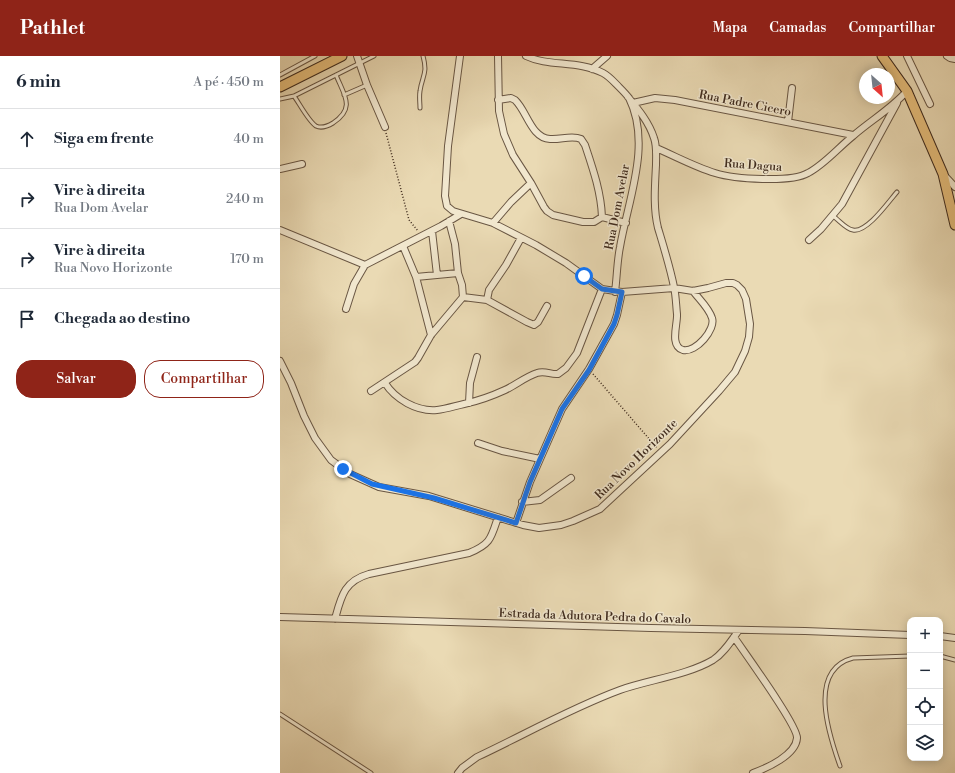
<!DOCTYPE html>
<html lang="pt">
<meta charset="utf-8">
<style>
body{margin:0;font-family:"Libre Bodoni",serif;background:#f2f2f3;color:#1f2937}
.controls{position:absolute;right:12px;bottom:12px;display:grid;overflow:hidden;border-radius:8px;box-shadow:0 2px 10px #0003}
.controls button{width:36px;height:36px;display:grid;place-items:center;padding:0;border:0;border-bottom:1px solid #e0e1e3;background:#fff;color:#1f2937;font:20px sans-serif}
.compass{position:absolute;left:579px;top:12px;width:36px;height:36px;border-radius:50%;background:#fff;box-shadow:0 2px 10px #0003;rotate:153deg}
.stop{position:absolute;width:12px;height:12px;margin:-9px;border:3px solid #1a73e8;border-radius:50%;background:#fff}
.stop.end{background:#1a73e8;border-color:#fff;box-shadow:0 1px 4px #0008}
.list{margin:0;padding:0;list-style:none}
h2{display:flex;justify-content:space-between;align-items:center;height:52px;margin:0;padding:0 16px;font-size:17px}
h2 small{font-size:13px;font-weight:400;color:#747a83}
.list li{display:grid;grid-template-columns:26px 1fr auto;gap:12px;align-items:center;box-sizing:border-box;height:60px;padding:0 16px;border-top:1px solid #e0e1e3}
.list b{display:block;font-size:15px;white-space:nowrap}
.list p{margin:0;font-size:13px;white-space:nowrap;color:#747a83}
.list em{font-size:13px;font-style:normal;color:#747a83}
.actions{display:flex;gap:8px;padding:12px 16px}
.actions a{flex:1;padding:9px 0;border:1px solid #8f2418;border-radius:16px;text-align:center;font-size:14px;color:#8f2418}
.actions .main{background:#8f2418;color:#fff}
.icon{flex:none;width:22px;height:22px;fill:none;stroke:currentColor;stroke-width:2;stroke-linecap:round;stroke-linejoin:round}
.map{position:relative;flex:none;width:675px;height:717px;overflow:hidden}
header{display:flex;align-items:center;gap:24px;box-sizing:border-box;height:56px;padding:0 20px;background:#8f2418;color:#fff}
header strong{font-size:19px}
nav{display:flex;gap:22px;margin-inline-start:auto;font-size:14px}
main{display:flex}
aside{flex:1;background:#fff}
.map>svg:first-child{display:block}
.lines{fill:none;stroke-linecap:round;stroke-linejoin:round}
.service-casing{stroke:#695643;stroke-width:5}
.minor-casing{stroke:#695643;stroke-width:8}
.primary-casing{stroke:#3e2a1d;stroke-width:11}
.path{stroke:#3e2a1d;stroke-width:1.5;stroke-dasharray:1 2;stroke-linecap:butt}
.service{stroke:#f1e7ce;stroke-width:3}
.minor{stroke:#f1e7ce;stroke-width:6}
.primary{stroke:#e5bd7a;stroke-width:9}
.route{stroke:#1a73e8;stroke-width:5}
.labels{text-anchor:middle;stroke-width:3;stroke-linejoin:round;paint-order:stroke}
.street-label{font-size:12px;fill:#3e2a1d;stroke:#f1e7ce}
</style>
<header>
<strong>Pathlet</strong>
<nav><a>Mapa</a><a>Camadas</a><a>Compartilhar</a></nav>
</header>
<main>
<aside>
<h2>6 min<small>A pé · 450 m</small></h2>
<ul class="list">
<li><svg class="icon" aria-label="ahead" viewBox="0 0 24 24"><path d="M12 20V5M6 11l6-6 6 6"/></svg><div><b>Siga em frente</b></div><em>40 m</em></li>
<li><svg class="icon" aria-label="right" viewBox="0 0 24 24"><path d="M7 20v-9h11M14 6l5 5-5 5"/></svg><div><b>Vire à direita</b><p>Rua Dom Avelar</p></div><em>240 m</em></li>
<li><svg class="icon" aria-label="right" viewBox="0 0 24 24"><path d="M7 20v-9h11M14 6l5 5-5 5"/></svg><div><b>Vire à direita</b><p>Rua Novo Horizonte</p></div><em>170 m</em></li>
<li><svg class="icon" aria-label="arrive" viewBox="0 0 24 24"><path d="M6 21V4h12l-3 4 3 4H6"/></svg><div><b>Chegada ao destino</b></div></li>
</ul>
<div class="actions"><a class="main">Salvar</a><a>Compartilhar</a></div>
</aside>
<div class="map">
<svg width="675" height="717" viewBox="0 0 675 717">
<rect width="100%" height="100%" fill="#eadab4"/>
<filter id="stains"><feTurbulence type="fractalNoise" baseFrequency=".005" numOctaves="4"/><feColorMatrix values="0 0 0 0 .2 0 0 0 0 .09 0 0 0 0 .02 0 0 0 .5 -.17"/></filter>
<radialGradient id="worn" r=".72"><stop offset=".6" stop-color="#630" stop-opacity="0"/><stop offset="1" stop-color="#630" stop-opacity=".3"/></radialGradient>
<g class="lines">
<g class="service-casing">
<path id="service" d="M0 19 35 0
M64 39 87 29
M14 40C19 47 29 66 36 70 42 73 48 70 53 67 76 52 64 39 56 19
M0 43 14 40 94 0
M140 52C140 47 139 41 140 35 142 20 148 18 143 0
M553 160C559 164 566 173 573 174 587 177 609 145 617 136
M660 600 675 604
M0 658 91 717
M560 710C549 679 527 614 573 602L630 600"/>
</g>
<g class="minor-casing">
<path id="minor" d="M77 0 87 29 105 71
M218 0 219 55 224 78 233 99 251 127 264 151 267 155 273 159 303 166H314L322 161 346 167
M246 0C269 11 298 4 323 17 329 20 334 26 339 31 342 34 346 38 349 42 372 88 348 144 340 191 337 206 337 221 335 236
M627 0 650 48
M667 0 670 2 675 3
M312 13 327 0
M348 41C358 53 369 66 374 82 377 90 376 100 376 109 375 129 373 152 378 172 384 192 390 211 394 231 396 240 396 249 397 258 398 267 389 290 403 294 416 297 436 273 432 262 429 252 419 243 413 235
M218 44 231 42 235 44C247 55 251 82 270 83 280 84 292 79 301 83L305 89C313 113 321 136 322 161
M353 47 375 42 395 44 573 79
M508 66 512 32
M376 92C395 100 415 111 435 117 454 123 511 127 528 117 544 109 559 91 573 80 590 65 611 53 627 35
M0 113 22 108
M664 119 675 131
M169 165 175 188 178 217 182 229 183 241
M213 167 231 146 251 127
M0 174 85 209 161 170 181 158
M152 175 157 219
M529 184 541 173 562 148 617 47
M123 190 136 221
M207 244 209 234 226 209 241 182
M66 253 74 228 85 209
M151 279 136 221 178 217
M0 305 11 327 24 360 35 382 51 404 70 418 99 431 149 440 243 469 259 472 281 469 293 465 320 453 390 388 439 335 455 316 465 295 469 281 470 268 466 243 462 234 457 229 453 227H446L428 232 413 235 394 232 342 236 322 233 286 207 256 189 213 167 173 155 167 150 165 140 168 90 180 0
M105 327C115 343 137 356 157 354 166 353 175 350 184 348 198 345 212 340 225 334 236 329 245 321 257 317 265 314 271 319 278 318L286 312 297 297 322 233
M91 335 135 306 138 302 151 279 183 241 207 244 247 266 254 269 258 266 267 250
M189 347 190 327 197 301
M198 387 222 395 260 403
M242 446 260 444 291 422
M236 467 250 426 282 353 309 313 334 268 337 259 342 236
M0 561 371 572 525 575 630 579
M55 563C61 541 64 525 89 518L189 497C211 488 211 482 218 461
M660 580 675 582
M454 581C464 596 518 670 517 682 516 699 487 712 473 717
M178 717 182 712 197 701C244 679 291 652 340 634 368 624 408 619 433 604 444 597 451 585 459 574"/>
</g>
<g class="primary-casing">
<path id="primary" d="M602 0 627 35 663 118 675 169
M0 31 62 0"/>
</g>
<path class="path" d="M106 77 129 164 138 175
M313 318 377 392"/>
<use href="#service" class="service"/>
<use href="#minor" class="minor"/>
<use href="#primary" class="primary"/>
</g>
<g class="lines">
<path class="route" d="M63 413 92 428 154 442 236 467 250 426 282 353 309 314 334 268 337 259 342 236 322 233 304 220"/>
</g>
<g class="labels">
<g class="street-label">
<text transform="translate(465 47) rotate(11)" y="4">Rua Padre Cicero</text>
<text transform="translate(473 109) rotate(4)" y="4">Rua Dagua</text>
<text transform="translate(337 151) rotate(-79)" y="4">Rua Dom Avelar</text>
<text transform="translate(356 403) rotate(-44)" y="4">Rua Novo Horizonte</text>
<text transform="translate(315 560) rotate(2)" y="4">Estrada da Adutora Pedra do Cavalo</text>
</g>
</g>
<rect width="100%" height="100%" filter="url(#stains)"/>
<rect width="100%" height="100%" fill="url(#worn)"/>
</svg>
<div class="controls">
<button>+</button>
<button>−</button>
<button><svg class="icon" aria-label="locate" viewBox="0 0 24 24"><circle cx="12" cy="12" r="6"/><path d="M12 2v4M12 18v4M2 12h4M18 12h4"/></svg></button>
<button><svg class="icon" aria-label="layers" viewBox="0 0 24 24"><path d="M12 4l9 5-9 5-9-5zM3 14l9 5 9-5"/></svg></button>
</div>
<svg class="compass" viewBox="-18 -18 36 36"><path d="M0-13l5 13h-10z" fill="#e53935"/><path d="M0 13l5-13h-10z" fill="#747a83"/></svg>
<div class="stop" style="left:304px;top:220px"></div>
<div class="stop end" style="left:63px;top:413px"></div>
</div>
</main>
